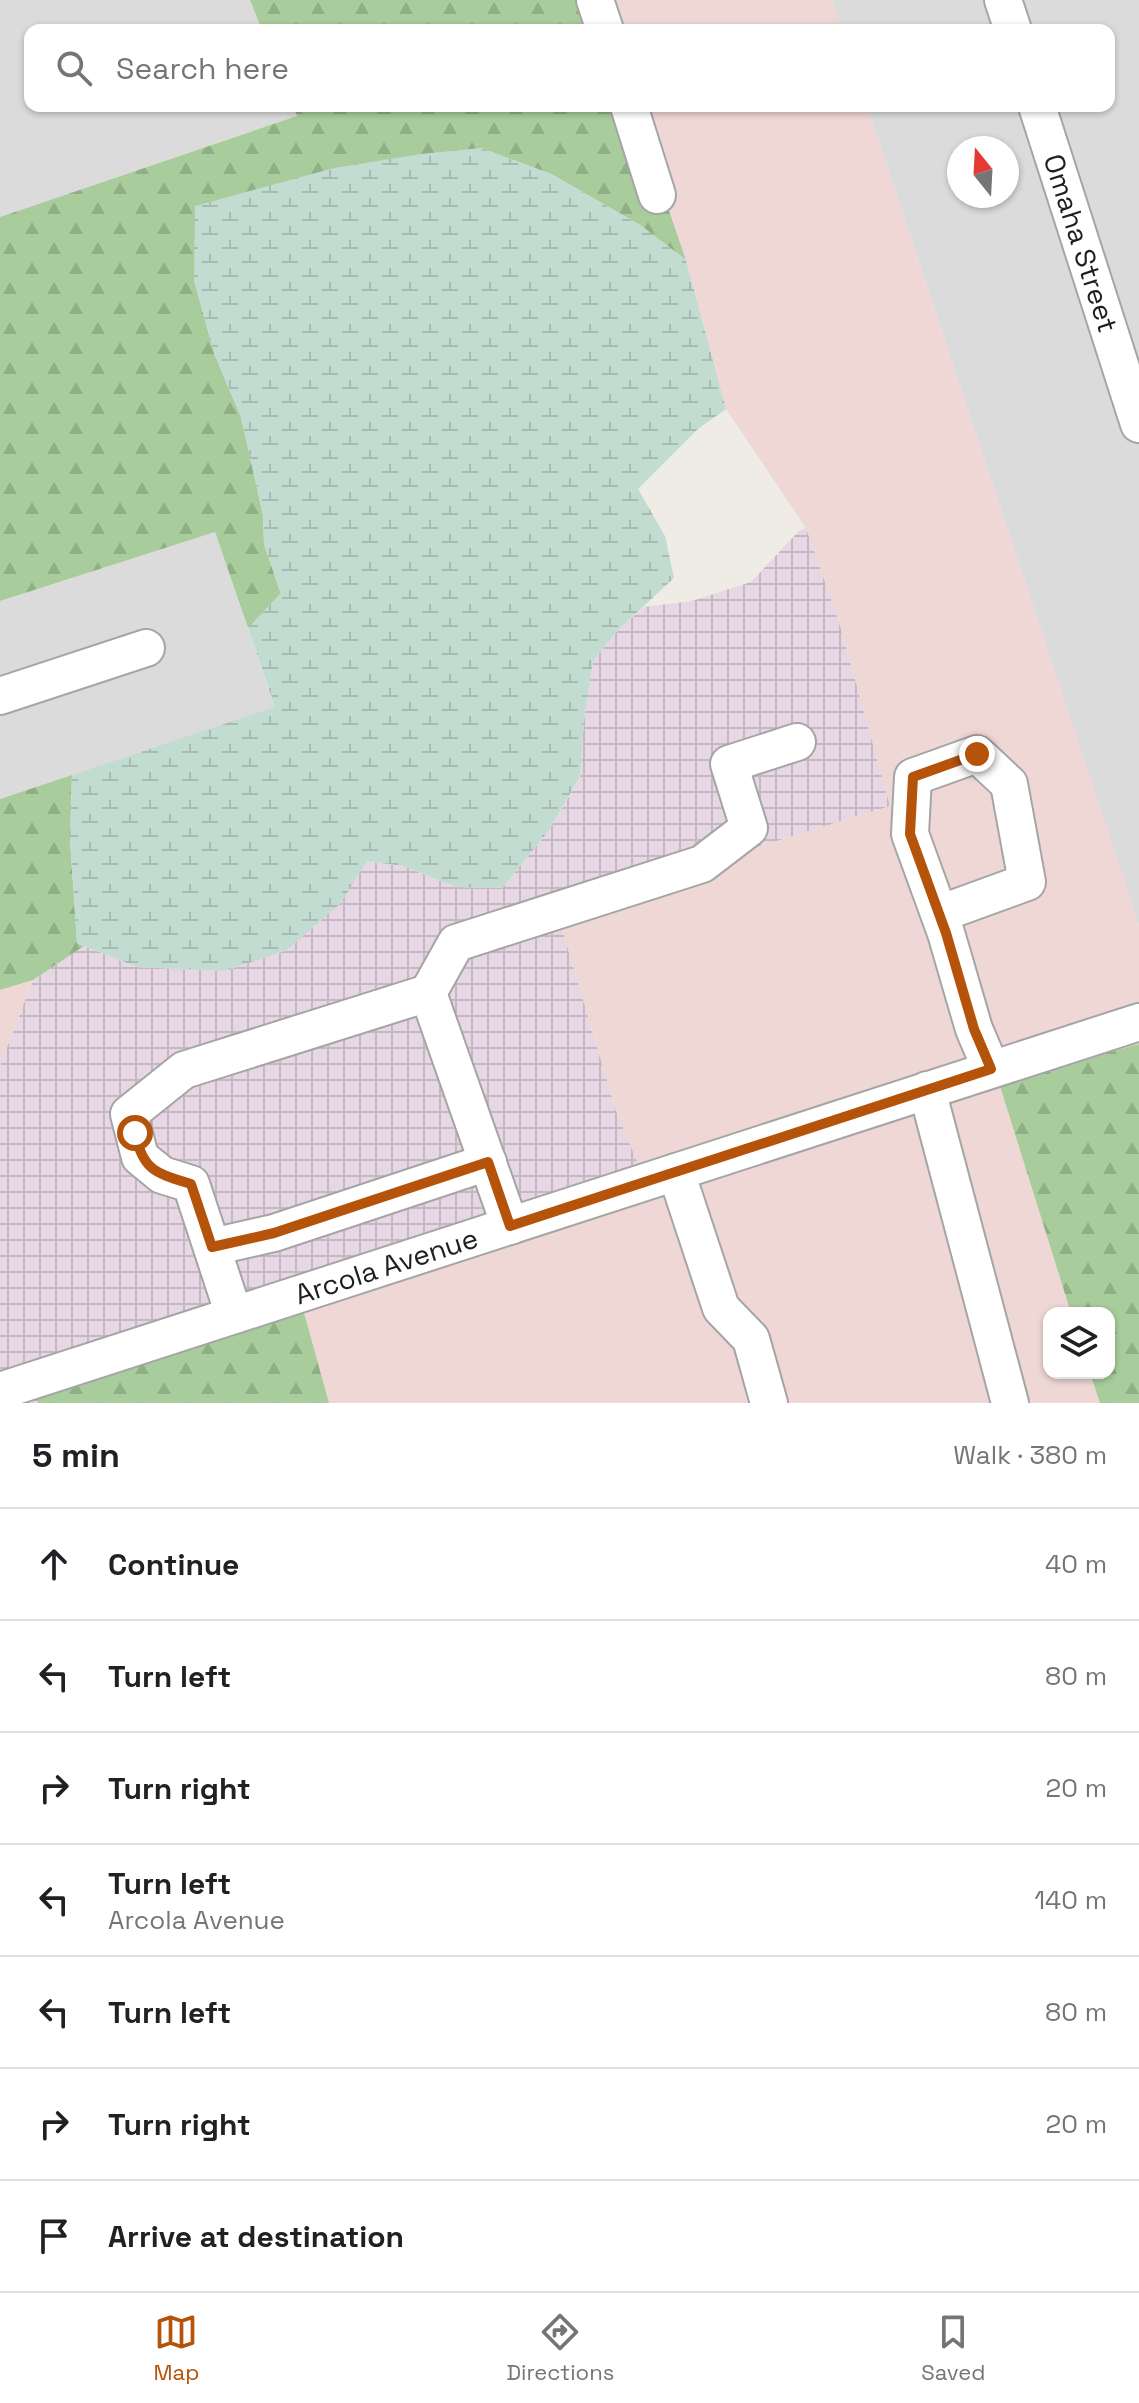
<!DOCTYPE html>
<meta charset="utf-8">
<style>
body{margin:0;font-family:"Space Grotesk",sans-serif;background:#f2f2f2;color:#202124}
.controls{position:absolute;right:24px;bottom:24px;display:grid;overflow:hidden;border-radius:16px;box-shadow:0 2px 6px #0004}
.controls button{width:72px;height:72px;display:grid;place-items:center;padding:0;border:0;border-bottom:2px solid #e0e0e0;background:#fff;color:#202124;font:40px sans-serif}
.compass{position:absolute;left:947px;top:136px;width:72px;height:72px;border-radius:50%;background:#fff;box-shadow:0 2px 6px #0004;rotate:342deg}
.stop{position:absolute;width:24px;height:24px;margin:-18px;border:6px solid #b45309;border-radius:50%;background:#fff}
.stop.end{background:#b45309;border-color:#fff;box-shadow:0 2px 8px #0008}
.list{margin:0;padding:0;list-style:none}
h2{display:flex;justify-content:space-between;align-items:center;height:104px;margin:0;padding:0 32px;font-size:34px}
h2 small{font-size:26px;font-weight:400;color:#757577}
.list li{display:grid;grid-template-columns:52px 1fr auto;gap:24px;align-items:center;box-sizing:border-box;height:112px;padding:0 32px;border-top:2px solid #e0e0e0}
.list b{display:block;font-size:30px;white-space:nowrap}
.list p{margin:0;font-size:26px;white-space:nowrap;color:#757577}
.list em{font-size:26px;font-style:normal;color:#757577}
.icon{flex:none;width:44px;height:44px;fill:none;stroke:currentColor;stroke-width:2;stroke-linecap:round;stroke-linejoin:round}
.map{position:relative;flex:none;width:1139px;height:1403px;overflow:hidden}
.search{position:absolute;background:#fff;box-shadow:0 2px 6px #0004;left:24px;right:24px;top:24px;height:88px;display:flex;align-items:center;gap:20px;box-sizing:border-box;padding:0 28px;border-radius:16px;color:#757577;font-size:30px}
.sheet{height:888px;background:#fff}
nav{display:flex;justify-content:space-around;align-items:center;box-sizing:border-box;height:112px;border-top:2px solid #e0e0e0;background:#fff;font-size:22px;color:#757577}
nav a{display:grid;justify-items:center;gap:4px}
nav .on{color:#b45309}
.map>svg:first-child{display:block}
.residential{fill:#dcdbdb;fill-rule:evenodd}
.commercial{fill:#efd7d5}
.industrial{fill:url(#industrial-grid)}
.forest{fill:url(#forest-firs)}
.wetland{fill:url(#wetland-marsh)}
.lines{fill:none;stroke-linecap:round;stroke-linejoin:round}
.minor-casing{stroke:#a5a5a5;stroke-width:40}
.minor{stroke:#fff;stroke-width:36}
.route{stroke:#b45309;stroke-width:10}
.labels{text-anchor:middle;stroke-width:8;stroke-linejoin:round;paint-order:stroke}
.street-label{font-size:28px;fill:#1e1e1e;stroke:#fff}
</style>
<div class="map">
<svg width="1139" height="1403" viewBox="0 0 1139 1403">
<defs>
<pattern id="industrial-grid" width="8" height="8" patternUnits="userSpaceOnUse" patternTransform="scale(2)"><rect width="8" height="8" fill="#e7d7e4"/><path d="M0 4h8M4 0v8" fill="none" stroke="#c6b8c3"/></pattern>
<pattern id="forest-firs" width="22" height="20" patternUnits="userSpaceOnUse" patternTransform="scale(2)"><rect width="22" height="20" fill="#a8cc9b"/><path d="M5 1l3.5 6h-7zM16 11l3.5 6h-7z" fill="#90af85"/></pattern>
<pattern id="wetland-marsh" width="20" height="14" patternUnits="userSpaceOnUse" patternTransform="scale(2)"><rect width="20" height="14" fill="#c2dcd1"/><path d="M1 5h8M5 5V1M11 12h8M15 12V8" fill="none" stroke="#a6bcb3"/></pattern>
</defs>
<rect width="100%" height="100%" fill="#efece5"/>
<path class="residential" d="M0 0H250L262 30H30V106H293L297 116 0 217Z
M832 0H1139V925L867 106H1109V30H842ZM959 148H1007V196H959Z
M215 532 275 708 0 799V601Z"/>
<path class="commercial" d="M596 0H832L842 30H607Z
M633 106H867L1139 925V1044L999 1083 1071 1313H1049V1373H1090L1100 1403H329L303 1309 642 1175 616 1111 556 909 890 806 839 622 806 528 726 409 686 260Z
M33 980 0 1066V990Z"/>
<path class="industrial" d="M806 528 839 622 890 806 556 909 616 1111 643 1176 36 1394 38 1403H0V1066L33 980 84 946 137 967 225 971 287 950 366 861 403 866 456 887 502 888 547 833 580 778 584 720 593 661 617 631 644 607 692 601 751 582 799 531Z"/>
<path class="forest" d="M250 0H596L607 30H262Z
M293 106H633L686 260 640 225 551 174 481 148 194 280 214 353 241 417 263 515 264 544 281 594 248 628 215 532 0 601V217L297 116Z
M72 775 70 839 77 943 84 946 33 980 0 990V799Z
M1139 1044V1403H1100L1090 1373H1109V1313H1071L999 1083Z
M303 1309 329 1403H38L35 1393Z"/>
<path class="wetland" d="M481 148 551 174 640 225 686 260 726 409 698 429 638 489 665 536 674 578 617 631 593 661 584 720 580 777 547 833 502 888 456 887 403 866 367 861 340 904 287 950 225 971 137 967 77 943 70 839 72 775 275 707 248 628 281 593 264 544 263 515 241 417 214 353 194 280 195 206 334 168 421 154Z"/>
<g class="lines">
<g class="minor-casing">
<g id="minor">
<path d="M595 0 605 30"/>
<path d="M1003 0 1013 30"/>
<path d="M629 106 657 195"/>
<path id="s1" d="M1037 106 1139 424"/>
<path d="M0 696 146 648"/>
<path d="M939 914 1027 882 1009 784 977 754 913 777 910 834 946 933 974 1029 991 1069"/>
<path d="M428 993 456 943 702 864 749 828 729 764 797 742"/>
<path d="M927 1090 1010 1403"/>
<path d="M676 1172 721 1308 751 1339 769 1403"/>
<path d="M212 1247 274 1233 488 1162"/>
<path d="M234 1315 191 1184 162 1175 140 1157 129 1114 184 1070 428 993 510 1226"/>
<path id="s2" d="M0 1391 1139 1022"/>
</g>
</g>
<use href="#minor" class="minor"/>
</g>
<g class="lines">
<path class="route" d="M135 1133C143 1171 156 1173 191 1184L212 1247 274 1233 488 1162 510 1226 991 1069 974 1029 946 933 910 834 913 777 977 754"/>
</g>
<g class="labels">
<g class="street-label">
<text dy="10" stroke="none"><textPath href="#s1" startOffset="144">Omaha Street</textPath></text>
<text dy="10" stroke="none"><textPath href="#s2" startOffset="406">Arcola Avenue</textPath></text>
</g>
</g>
</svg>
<div class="controls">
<button><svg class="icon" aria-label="layers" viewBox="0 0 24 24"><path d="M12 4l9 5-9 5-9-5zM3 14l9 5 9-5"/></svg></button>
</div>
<svg class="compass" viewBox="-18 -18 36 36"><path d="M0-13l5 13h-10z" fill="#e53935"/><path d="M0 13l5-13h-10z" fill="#757577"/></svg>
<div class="stop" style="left:135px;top:1133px"></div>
<div class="stop end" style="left:977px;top:754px"></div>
<div class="search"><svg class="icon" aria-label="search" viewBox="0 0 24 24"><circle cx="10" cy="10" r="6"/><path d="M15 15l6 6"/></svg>Search here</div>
</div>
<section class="sheet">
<h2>5 min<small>Walk · 380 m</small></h2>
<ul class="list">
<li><svg class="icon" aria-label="ahead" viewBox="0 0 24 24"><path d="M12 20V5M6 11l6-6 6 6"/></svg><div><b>Continue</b></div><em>40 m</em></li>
<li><svg class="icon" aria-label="left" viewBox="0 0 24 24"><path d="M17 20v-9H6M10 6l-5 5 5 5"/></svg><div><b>Turn left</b></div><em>80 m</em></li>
<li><svg class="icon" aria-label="right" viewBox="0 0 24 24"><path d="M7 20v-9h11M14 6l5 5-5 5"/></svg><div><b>Turn right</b></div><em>20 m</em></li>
<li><svg class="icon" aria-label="left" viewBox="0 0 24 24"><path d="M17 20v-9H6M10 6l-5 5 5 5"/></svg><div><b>Turn left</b><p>Arcola Avenue</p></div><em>140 m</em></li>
<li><svg class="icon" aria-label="left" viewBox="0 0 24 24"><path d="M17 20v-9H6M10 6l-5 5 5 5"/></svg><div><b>Turn left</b></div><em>80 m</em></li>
<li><svg class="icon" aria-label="right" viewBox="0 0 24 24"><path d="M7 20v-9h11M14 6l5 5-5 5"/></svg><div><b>Turn right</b></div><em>20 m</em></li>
<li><svg class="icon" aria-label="arrive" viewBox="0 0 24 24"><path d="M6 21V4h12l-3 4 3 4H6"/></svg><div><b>Arrive at destination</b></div></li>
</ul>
</section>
<nav>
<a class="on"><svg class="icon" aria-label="map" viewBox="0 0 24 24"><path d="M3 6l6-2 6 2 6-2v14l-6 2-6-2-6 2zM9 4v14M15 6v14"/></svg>Map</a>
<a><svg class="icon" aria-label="directions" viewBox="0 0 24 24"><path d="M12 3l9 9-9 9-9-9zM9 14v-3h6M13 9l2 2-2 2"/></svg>Directions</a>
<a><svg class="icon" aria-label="saved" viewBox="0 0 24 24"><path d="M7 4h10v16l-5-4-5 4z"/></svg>Saved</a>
</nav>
